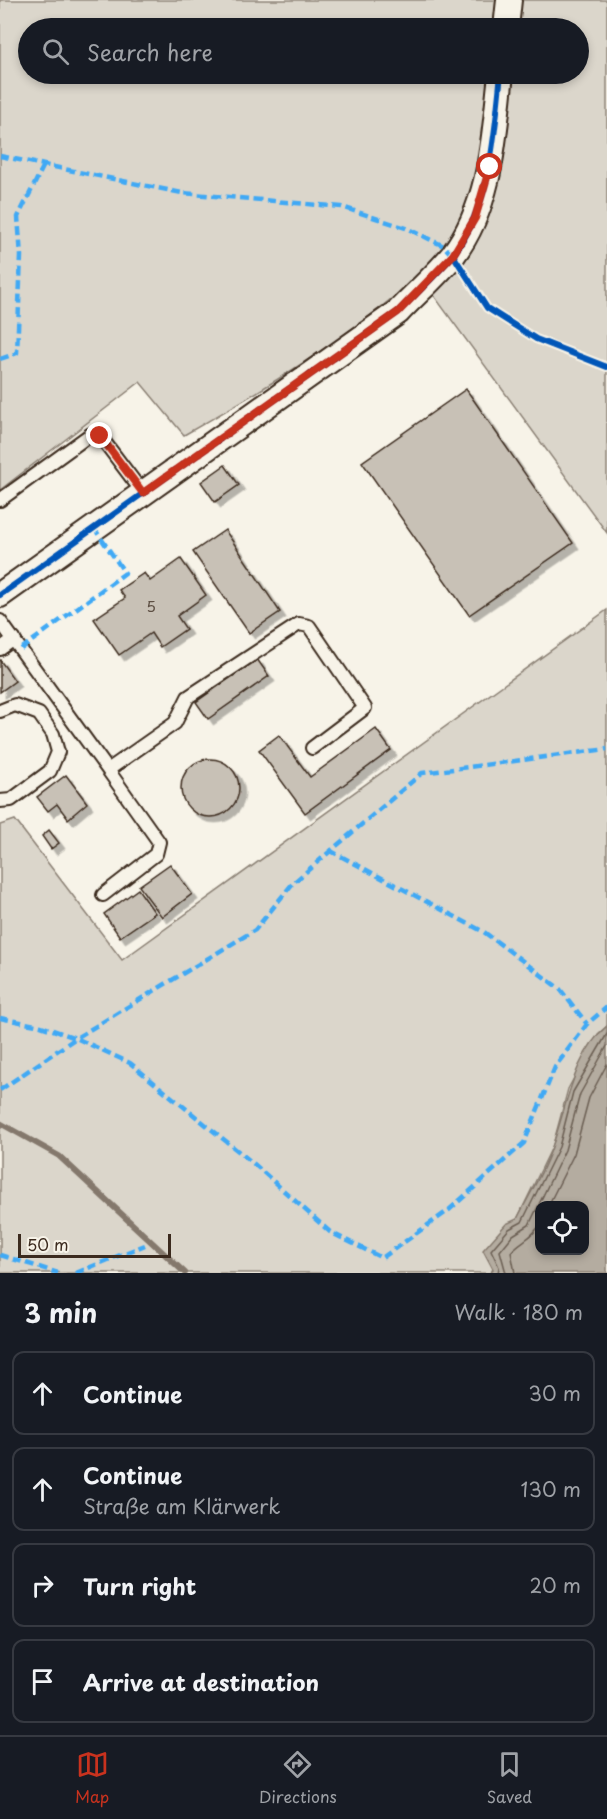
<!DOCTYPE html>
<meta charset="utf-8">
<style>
body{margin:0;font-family:"Playpen Sans",sans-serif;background:#242831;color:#f1f3f6}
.controls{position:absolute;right:18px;bottom:18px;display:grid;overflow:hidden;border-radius:12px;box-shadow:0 3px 9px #0003}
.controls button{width:54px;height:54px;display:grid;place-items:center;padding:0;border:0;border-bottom:2px solid #363941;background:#171b24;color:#f1f3f6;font:30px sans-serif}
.scale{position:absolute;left:18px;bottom:15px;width:153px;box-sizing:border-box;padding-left:6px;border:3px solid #3b2a1e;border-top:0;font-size:16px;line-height:21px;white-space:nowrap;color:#3b2a1e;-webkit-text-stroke:4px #f7f3e8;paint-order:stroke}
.stop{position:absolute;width:18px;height:18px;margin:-14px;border:4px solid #c8321e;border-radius:50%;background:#fff}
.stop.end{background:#c8321e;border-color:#fff;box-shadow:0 2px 6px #0008}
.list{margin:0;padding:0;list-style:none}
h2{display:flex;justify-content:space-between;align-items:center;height:78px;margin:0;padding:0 24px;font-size:26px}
h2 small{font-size:20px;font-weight:400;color:#9ea1a6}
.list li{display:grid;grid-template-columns:39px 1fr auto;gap:18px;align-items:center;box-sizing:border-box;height:84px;margin:0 12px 12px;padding:0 12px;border:2px solid #363941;border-radius:12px}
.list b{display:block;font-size:22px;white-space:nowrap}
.list p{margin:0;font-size:20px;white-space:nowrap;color:#9ea1a6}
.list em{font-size:20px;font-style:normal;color:#9ea1a6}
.icon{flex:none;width:33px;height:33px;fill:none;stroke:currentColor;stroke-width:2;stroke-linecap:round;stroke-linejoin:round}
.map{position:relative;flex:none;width:607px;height:1273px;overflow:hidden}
.search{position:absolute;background:#171b24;box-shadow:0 3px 9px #0003;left:18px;right:18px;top:18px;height:66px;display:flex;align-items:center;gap:15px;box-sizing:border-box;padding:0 21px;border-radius:33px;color:#9ea1a6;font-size:22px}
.sheet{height:462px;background:#171b24}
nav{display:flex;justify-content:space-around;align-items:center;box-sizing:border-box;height:84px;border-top:2px solid #363941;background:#171b24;font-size:16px;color:#9ea1a6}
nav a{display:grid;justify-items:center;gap:3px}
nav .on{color:#c8321e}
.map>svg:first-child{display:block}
.green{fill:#dbd6cb;stroke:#8b8074;stroke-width:1.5;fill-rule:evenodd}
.water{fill:#b4aca0;stroke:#84786c;stroke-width:1.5;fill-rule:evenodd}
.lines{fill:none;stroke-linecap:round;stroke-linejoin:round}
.shore{stroke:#6b5e52;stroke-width:1.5}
.stream{stroke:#84786c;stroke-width:6}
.building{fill:#c8c1b6;stroke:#3b2a1e;stroke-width:1.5;filter:url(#shadow)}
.service-casing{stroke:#3b2a1e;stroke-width:16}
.minor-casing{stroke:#3b2a1e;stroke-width:28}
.service{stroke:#f7f3e8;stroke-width:12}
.minor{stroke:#f7f3e8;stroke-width:24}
.quiet{stroke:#3fa9f5;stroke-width:4.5;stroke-dasharray:9 4.5;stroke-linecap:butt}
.cycleway-casing{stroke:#f7f3e8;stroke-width:10}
.cycleway{stroke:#0057b8;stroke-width:6}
.route{stroke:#c8321e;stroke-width:8}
.labels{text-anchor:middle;stroke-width:4.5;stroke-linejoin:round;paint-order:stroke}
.number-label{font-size:15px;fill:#5e5044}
</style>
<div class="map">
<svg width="607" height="1273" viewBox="0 0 607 1273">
<defs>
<filter id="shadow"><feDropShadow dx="5.5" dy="5.5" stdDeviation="0" flood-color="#0004"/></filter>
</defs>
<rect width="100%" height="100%" fill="#f7f3e8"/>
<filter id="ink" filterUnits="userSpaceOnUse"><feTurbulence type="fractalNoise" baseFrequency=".0167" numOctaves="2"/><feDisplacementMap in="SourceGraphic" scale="12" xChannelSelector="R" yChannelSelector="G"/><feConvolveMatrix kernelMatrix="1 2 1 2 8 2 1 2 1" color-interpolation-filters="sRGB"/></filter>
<g filter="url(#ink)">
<path class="green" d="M0 0H607V533L419 275C349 338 266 388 184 435L140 382 0 490ZM28 28H578V74H28Z
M607 610V1026L598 1034 568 1089 553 1145 491 1273H0V825L15 820 122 960Z"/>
<path class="water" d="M607 1026V1273H491L493 1269 483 1250 506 1224 517 1219C529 1195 545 1170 553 1144 567 1105 574 1054 607 1026ZM540 1206H584V1250H540Z"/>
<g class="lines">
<path class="shore" d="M548 1206 574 1154 589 1098 607 1064
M498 1273 499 1267 491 1250 509 1229 522 1222 559 1147 573 1092 607 1034
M506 1273 500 1251 513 1235 529 1225 565 1150 580 1094 607 1046
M515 1273 511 1252C520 1241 533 1238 540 1224"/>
<path class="stream" d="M0 1123 59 1156 185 1273"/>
</g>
<path class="building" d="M466 389 573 543 469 615 362 462Z
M225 465 239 485 215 502 201 482Z
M225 530 280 612 249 633 193 552Z
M181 559 206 595 177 616 186 629 160 647 151 633 119 655 94 619 125 598 119 590 144 573 150 581Z
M257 659 269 676 208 719 196 702Z
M0 660 15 681 0 692Z
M376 729 391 750 305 813 259 750 279 735 310 777Z
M181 788a29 29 0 1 1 58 0a29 29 0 1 1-58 0Z
M66 775 87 803 68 819 57 804 48 811 37 797Z
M49 830 59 843 51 849 42 836Z
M170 864 192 894 162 917 139 886Z
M138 889 155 913 120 937 104 914Z"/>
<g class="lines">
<g class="service-casing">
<path id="service" d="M0 500 91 434 100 436 143 493
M0 621 108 770 175 723 188 697 299 624 309 626 365 708 312 748
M0 649 14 639
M0 711 15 705 39 714 53 734 58 752 50 771 11 800 0 801
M103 895 156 854 159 842 108 770"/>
</g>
<g class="minor-casing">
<path id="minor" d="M506 28 509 0
M0 595 398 312C416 293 437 275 453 255 492 203 494 135 501 74"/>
</g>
<use href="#service" class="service"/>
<use href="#minor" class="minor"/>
<path class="quiet" d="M0 156 182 193 342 207 406 228 444 246 456 260
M0 359 17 353 21 256 18 217 44 165
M21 649 125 573 94 528
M329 850 484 932 560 989 587 1024
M0 1018 41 1026 76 1038 130 1063 254 1164 330 1232 382 1258 449 1210 524 1143 555 1067 587 1024 607 1007
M0 1090 76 1038 255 930 293 883 422 773 607 749
M0 1255 58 1273
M76 1273 145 1245"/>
<g class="cycleway-casing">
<path id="cycleway" d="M453 255 487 308 536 339 607 367
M0 595 398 312C416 293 437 275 453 255 492 203 494 135 501 74"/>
</g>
<use href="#cycleway" class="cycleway"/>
</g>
</g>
<g class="lines" filter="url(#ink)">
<path class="route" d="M100 436 143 493 398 312 453 255 475 218 490 167"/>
</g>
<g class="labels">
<g class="number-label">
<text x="151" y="612">5</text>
</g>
</g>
</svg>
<div class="controls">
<button><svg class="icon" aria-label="locate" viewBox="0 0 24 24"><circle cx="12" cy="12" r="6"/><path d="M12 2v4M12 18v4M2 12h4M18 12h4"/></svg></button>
</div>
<div class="scale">50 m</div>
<div class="stop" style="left:490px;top:167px"></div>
<div class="stop end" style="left:100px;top:436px"></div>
<div class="search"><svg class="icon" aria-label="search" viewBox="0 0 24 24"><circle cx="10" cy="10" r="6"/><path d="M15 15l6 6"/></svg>Search here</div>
</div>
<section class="sheet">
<h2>3 min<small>Walk · 180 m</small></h2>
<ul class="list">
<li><svg class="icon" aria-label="ahead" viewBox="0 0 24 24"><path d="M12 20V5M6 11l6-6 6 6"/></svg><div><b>Continue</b></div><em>30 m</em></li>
<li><svg class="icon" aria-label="ahead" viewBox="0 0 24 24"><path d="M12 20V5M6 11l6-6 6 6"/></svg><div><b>Continue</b><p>Straße am Klärwerk</p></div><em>130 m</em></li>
<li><svg class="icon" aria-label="right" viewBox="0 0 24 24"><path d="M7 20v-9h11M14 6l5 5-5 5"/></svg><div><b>Turn right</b></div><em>20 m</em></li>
<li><svg class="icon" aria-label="arrive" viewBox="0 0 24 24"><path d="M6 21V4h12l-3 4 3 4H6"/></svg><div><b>Arrive at destination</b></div></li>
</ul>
</section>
<nav>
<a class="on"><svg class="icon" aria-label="map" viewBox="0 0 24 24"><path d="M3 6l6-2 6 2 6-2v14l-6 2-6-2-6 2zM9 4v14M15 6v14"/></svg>Map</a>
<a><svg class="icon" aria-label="directions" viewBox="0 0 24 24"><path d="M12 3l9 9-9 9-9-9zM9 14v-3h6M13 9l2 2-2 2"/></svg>Directions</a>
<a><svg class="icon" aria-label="saved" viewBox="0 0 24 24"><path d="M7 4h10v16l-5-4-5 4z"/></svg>Saved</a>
</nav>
